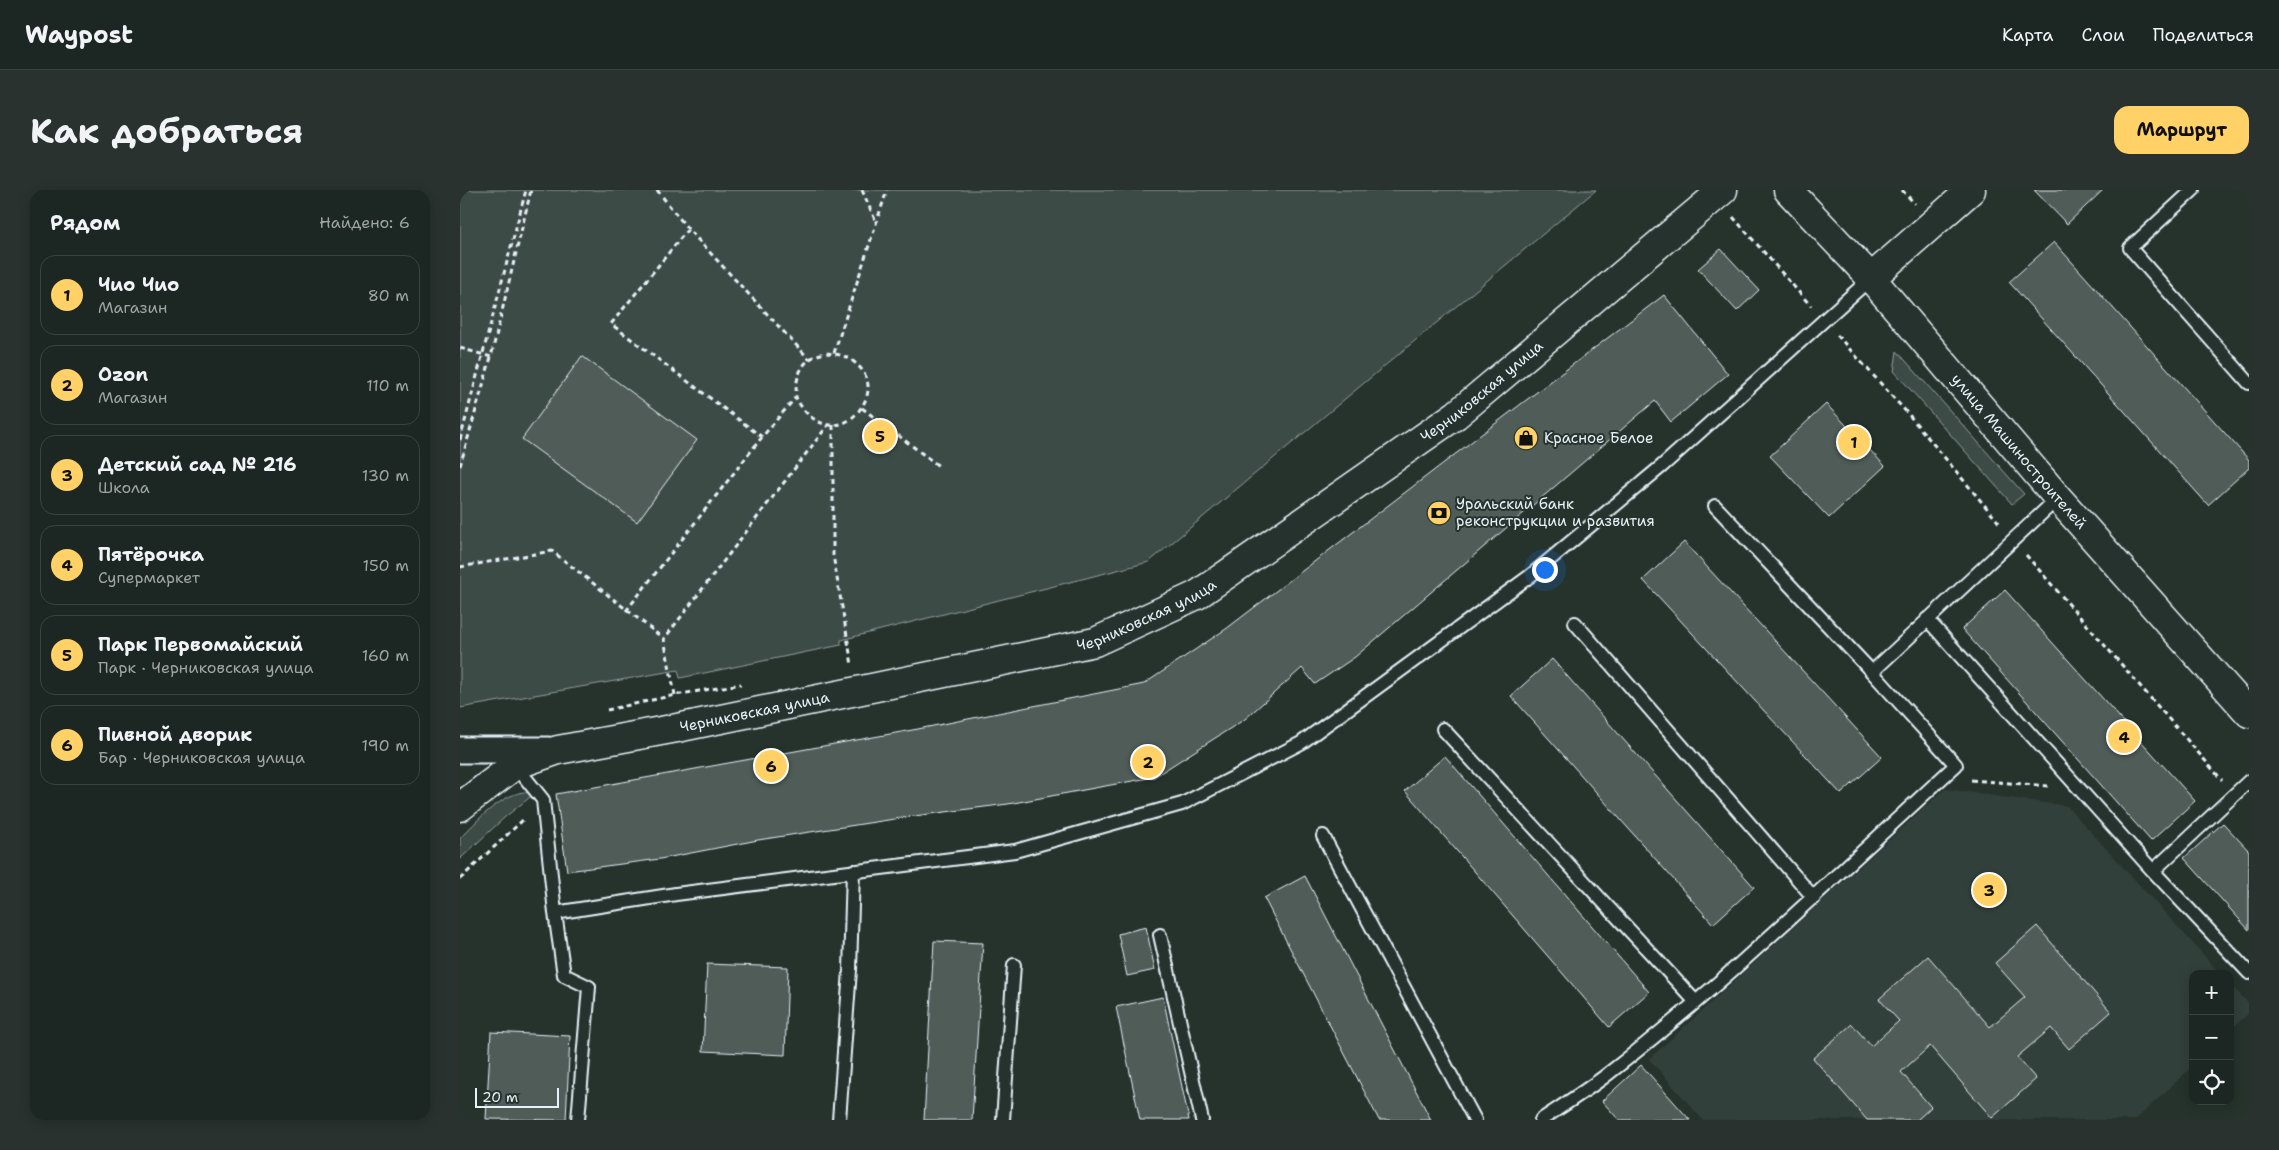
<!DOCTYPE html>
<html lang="ru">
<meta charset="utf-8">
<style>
body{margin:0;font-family:"Shantell Sans",sans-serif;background:#29322f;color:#f1f3f6}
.controls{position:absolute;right:15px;bottom:15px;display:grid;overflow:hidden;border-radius:10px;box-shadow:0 2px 12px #0003}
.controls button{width:45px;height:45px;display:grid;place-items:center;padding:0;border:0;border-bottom:1px solid #3a4340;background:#1c2622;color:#f1f3f6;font:25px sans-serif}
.scale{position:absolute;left:15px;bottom:12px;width:84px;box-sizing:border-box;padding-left:5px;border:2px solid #e8f1f8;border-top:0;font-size:14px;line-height:18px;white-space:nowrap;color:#e8f1f8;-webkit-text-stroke:4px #26332d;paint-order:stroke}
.you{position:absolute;left:1084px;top:379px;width:18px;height:18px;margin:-12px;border:4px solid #fff;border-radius:50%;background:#1a73e8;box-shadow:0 0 0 8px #1a73e833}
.badge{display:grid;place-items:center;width:32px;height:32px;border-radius:50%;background:#ffd166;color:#111;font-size:16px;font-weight:700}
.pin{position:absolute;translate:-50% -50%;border:2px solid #fff;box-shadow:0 1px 5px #0006}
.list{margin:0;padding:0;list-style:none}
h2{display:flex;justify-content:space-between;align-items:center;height:65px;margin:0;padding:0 20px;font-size:21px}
h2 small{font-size:16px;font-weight:400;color:#a0a5a5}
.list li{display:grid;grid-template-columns:32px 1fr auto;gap:15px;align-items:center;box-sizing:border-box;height:80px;margin:0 10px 10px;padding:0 10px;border:1px solid #3a4340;border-radius:15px}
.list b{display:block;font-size:19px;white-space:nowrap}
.list p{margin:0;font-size:16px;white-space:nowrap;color:#a0a5a5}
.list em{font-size:16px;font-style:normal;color:#a0a5a5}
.icon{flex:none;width:28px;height:28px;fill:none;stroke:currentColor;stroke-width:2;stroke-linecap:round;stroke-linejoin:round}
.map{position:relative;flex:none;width:1789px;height:930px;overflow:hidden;border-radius:15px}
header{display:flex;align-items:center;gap:30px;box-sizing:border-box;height:70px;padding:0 25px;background:#1c2622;border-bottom:1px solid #3a4340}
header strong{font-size:24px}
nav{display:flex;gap:28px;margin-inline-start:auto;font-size:18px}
.intro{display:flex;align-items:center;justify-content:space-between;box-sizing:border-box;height:120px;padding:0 30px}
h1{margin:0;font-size:35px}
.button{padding:12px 22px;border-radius:15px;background:#ffd166;color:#111;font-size:18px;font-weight:700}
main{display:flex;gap:30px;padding:0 30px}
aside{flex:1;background:#1c2622;border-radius:15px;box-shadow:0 2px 12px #0003}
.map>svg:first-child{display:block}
.built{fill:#333f3a}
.green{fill:#3e4b47;stroke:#939ea0}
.building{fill:#505c59;stroke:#e8f1f8}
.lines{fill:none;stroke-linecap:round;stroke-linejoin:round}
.service-casing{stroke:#e8f1f8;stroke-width:16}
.minor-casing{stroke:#e8f1f8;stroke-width:29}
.tertiary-casing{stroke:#e8f1f8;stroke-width:31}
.path{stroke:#e8f1f8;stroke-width:3;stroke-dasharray:5 4;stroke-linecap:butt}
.service{stroke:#26332d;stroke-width:12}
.minor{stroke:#26332d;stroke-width:25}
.tertiary{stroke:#26332d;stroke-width:28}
.labels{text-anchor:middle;stroke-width:4;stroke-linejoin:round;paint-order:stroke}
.street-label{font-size:15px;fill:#e8f1f8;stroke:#26332d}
.poi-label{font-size:15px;fill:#e8f1f8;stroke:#26332d;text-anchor:start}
</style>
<header>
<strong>Waypost</strong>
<nav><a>Карта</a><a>Слои</a><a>Поделиться</a></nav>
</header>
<div class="intro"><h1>Как добраться</h1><a class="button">Маршрут</a></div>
<main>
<aside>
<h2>Рядом<small>Найдено: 6</small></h2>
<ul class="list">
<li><span class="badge">1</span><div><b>Чио Чио</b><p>Магазин</p></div><em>80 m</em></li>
<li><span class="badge">2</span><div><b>Ozon</b><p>Магазин</p></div><em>110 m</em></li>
<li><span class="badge">3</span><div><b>Детский сад № 216</b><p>Школа</p></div><em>130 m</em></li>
<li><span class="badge">4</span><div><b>Пятёрочка</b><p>Супермаркет</p></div><em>150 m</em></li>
<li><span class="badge">5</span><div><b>Парк Первомайский</b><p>Парк · Черниковская улица</p></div><em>160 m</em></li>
<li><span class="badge">6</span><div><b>Пивной дворик</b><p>Бар · Черниковская улица</p></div><em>190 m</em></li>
</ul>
</aside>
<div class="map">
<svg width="1789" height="930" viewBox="0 0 1789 930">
<rect width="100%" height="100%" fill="#26332d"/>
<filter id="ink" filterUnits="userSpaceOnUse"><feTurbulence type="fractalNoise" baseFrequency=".02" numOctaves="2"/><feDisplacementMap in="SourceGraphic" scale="10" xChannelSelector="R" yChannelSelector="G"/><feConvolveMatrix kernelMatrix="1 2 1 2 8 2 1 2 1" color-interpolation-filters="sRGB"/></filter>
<g filter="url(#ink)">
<path class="built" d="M1485 599 1607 616 1761 784H1733V876L1675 930H1243L1189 869Z
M1770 794 1789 814V823L1770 840Z"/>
<path class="green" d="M0 0H1136L689 372 381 450V455L220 488 218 480 0 518Z
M1437 161 1564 304 1552 314 1434 181Z
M63 602 74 604 45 627 0 669V648C17 631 38 607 63 602Z"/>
<path class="building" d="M1574 0H1643L1607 34Z
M1594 52 1789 270V278L1748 315 1549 92Z
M1261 59 1299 100 1277 121 1238 79Z
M1204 105 1268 184 1211 232 1195 211 895 467 855 494 842 478 785 529 694 587 548 614 454 626 298 650 200 669 107 681 96 604 458 539 684 494 766 439Z
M122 166 237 250 177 332 62 249Z
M1366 214 1425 276 1369 328 1310 266Z
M1224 352 1422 567 1381 604 1183 390Z
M1545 400 1735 611 1691 651 1502 439Z
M1092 469 1294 697 1253 734 1051 506Z
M985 566 1189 802 1149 837 945 601Z
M1763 633 1789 661V740L1724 668Z
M845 686 971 930H919L804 708Z
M1577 736 1651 822 1609 859 1591 838 1557 867 1576 889 1532 928 1470 856 1441 882 1471 917 1457 930H1407L1353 868 1392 834 1411 856 1439 831 1419 809 1468 766 1530 837 1565 807 1535 773Z
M686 737 695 780 667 786 658 744Z
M474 751 523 753 512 930H464Z
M247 774 328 777 325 865 243 861Z
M703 807 729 930H680L656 817Z
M31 842 110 846 106 930 26 929Z
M1181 875 1230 930H1159L1142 911Z"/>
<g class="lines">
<g class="service-casing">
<path id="service" d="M1733 0 1670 58 1789 193
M1255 316 1412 482
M1467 429 1693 681 1789 591
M1115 433 1354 708
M983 539 1235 811
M55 575 83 610 95 723 216 704 555 661 722 614 841 553 1070 386 1202 276 1411 88
M863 646 1015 930
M1693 681 1789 783
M95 723 104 785 129 797 118 930
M700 745 742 930
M379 930 390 780 393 681
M543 930 554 775
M1081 930C1102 916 1124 902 1144 887 1268 791 1380 681 1496 575L1412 482 1598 308"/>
</g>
<g class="minor-casing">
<path id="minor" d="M0 560H88"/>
</g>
<g class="tertiary-casing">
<g id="tertiary">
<path id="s1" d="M1328 0 1411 88 1598 308 1789 523"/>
<path d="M1411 88 1511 0"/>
<path id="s2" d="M0 617 55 575 98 560 217 538 635 452 737 405 996 225 1263 0"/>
</g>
</g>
<path class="path" d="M197 0 228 39 350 170
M402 0 416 32
M1442 0 1455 14
M1273 27 1351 116
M228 39 151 134 302 247 336 207C333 126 444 173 396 224 375 247 346 231 336 207
M1377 145 1449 225 1541 335
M0 158 31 167
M374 163 427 0
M402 218 480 277
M373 235V365L392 475
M0 250 66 0
M0 276 31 167 71 0
M1566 365 1762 590
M0 377 92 361 204 449
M166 421 302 247
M215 505 204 449 368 235
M147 520 215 505 281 494
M1511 590 1589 596
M0 689 65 628"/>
<use href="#service" class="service"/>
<use href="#minor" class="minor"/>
<use href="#tertiary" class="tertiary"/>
</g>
</g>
<defs>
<g id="shop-disc" transform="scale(1.25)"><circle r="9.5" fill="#ffd166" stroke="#26332d"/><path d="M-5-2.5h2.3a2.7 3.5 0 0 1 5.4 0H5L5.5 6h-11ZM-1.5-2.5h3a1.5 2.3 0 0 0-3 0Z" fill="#111"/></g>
<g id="bank-disc" transform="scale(1.25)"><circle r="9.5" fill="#ffd166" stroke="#26332d"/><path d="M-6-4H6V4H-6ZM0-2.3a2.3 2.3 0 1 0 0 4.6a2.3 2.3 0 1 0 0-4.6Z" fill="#111"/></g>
</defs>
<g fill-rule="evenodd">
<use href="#shop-disc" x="1066" y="248"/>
<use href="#bank-disc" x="979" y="323"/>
</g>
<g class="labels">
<g class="street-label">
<text dy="5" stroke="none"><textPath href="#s2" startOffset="1125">Черниковская улица</textPath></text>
<text dy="5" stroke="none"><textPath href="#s1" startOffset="349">улица Машиностроителей</textPath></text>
<text dy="5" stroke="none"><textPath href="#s2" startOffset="720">Черниковская улица</textPath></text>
<text dy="5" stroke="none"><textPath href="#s2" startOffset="315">Черниковская улица</textPath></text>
</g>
<g class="poi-label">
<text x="1084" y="253">Красное Белое</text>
<text x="996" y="319">Уральский банк<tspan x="996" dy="17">реконструкции и развития</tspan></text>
</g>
</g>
</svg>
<div class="controls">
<button>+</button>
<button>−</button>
<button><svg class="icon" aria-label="locate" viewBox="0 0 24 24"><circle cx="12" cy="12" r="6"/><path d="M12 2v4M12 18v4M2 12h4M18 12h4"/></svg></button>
</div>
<div class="scale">20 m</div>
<div class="you"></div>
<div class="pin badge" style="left:1394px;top:252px">1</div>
<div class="pin badge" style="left:688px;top:572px">2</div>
<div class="pin badge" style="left:1529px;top:700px">3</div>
<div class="pin badge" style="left:1664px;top:547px">4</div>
<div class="pin badge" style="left:420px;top:246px">5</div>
<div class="pin badge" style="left:311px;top:576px">6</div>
</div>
</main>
